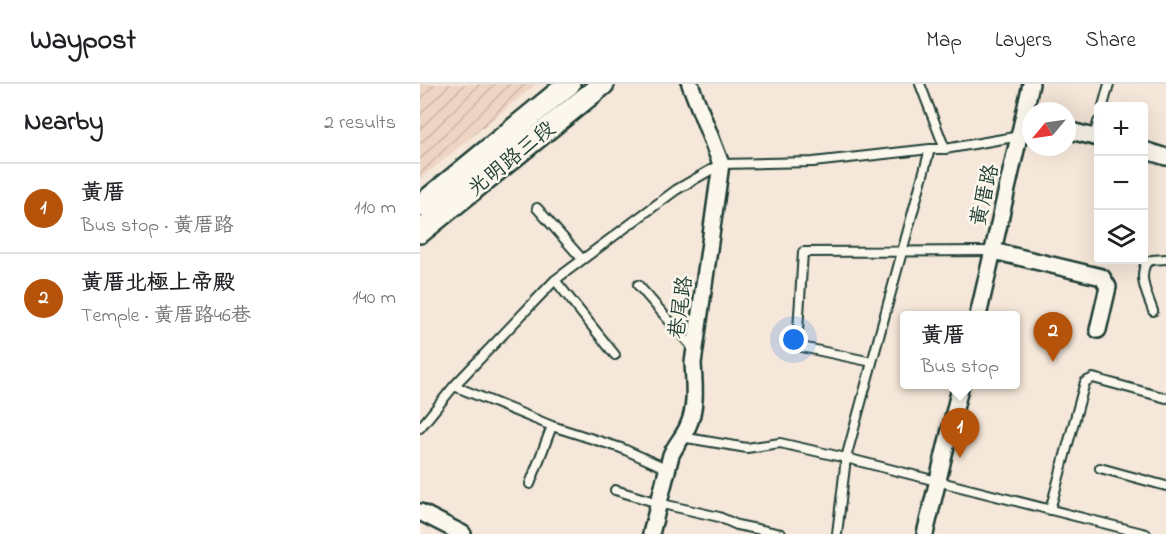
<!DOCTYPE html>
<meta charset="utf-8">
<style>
body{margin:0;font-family:"Indie Flower","LXGW WenKai TC",sans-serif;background:#f6f6f6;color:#202124}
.controls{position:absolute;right:18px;top:18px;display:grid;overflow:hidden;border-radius:6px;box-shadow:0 6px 24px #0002}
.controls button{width:54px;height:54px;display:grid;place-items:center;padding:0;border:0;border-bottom:2px solid #e0e0e0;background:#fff;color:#202124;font:30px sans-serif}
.compass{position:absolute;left:602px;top:18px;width:54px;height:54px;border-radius:50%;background:#fff;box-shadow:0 6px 24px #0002;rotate:241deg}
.you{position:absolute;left:374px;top:256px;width:21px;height:21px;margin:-15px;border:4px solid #fff;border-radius:50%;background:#1a73e8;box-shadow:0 0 0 9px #1a73e833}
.badge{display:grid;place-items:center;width:39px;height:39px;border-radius:50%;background:#b45309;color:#fff;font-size:20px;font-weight:700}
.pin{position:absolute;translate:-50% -50px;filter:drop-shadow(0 2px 3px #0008)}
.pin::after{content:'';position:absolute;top:32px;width:21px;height:18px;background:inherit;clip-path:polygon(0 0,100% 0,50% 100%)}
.popup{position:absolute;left:480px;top:227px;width:120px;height:78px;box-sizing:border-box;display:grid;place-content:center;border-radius:6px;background:#fff;filter:drop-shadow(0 2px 4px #0005);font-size:20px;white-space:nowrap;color:#757577}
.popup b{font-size:22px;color:#202124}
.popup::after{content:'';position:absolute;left:50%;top:100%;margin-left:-12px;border:12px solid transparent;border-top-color:#fff}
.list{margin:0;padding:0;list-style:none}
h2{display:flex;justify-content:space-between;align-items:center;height:78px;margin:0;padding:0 24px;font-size:26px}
h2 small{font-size:20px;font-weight:400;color:#757577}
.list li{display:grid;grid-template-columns:39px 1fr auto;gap:18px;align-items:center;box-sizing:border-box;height:90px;padding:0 24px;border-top:2px solid #e0e0e0}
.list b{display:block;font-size:22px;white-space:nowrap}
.list p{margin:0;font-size:20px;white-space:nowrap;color:#757577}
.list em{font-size:20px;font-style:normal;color:#757577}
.icon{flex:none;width:33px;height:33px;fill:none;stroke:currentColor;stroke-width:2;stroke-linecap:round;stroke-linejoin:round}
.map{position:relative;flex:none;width:746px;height:450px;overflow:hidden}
header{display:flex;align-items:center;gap:36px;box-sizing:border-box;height:84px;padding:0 30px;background:#fff;border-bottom:2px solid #e0e0e0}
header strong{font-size:28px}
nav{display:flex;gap:33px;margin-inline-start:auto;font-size:21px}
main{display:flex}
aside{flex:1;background:#fff}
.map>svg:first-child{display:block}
.industrial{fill:url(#industrial-furrows)}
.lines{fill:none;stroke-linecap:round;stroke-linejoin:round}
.lane-casing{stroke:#1f3d34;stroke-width:12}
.street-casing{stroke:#1f3d34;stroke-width:20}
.secondary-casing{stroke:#1f3d34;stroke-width:26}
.lane{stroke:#fbf7ec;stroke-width:8}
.street{stroke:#fbf7ec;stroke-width:15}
.secondary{stroke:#fbf7ec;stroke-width:21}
.labels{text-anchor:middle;stroke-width:5;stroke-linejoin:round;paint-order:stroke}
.street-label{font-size:21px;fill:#1f3d34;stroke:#fbf7ec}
</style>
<header>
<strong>Waypost</strong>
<nav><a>Map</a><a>Layers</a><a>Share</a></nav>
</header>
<main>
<aside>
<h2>Nearby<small>2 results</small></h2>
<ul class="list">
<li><span class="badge">1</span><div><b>黃厝</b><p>Bus stop · 黃厝路</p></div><em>110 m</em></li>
<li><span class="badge">2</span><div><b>黃厝北極上帝殿</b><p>Temple · 黃厝路46巷</p></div><em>140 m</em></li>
</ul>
</aside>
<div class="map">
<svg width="746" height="450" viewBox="0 0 746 450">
<defs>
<pattern id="industrial-furrows" width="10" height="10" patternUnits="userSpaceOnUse" patternTransform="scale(1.5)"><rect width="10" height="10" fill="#eed4c3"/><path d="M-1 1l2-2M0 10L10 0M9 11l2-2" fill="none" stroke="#ccb7a8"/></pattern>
</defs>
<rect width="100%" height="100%" fill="#f5e7d9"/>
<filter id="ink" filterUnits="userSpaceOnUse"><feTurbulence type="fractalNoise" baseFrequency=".0167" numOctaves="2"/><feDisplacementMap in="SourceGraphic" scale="12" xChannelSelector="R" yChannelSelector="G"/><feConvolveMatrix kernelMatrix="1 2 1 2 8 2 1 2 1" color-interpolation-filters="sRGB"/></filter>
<g filter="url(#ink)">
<path class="industrial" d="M0 0H116L0 95Z"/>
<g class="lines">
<g class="lane-casing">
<path id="lane" d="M500 0 525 65
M683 22 689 0
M674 53 678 38
M117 124 162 175
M135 196 195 271
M218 201 274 265
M733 227C728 212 718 195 726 179L732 176 746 175
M452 278 377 262 383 168 573 167
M34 302 132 342 201 364 248 385
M0 344 34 302 135 196 256 106 301 80 393 78 510 65H525L600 52
M261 353 327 364 360 359 426 374 726 450
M680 384 746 402
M110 400 132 342
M195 406 238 419 299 433 317 441 361 450
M630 426 665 298 673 294 746 314
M417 450 426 374 510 65"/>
</g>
<g class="street-casing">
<path id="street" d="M647 46 678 54
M724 66 746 73
M573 167 682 193 688 203 678 246
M558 232 611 0
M0 428 43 450
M231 450 251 371C256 360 264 352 268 342 277 323 274 299 273 279L301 80 270 0
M505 450 541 300"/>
</g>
<g class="secondary-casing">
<path id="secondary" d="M0 122 149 0
M0 148 183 0"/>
</g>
<use href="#lane" class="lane"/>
<use href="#street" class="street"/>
<use href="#secondary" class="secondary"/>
</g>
</g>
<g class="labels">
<g class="street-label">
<text transform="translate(91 74) rotate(-39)" y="7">光明路三段</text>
<text transform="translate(564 111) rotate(-77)" y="7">黃厝路</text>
<text transform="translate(260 223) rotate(-82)" y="7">巷尾路</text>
</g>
</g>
</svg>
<div class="controls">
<button>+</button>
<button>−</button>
<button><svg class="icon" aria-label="layers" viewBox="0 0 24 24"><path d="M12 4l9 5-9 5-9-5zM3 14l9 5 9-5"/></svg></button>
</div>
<svg class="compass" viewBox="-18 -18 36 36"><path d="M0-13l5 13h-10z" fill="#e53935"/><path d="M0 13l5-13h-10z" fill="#757577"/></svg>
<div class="you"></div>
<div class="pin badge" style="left:540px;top:374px">1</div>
<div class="popup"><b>黃厝</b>Bus stop</div>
<div class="pin badge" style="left:633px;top:278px">2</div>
</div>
</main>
